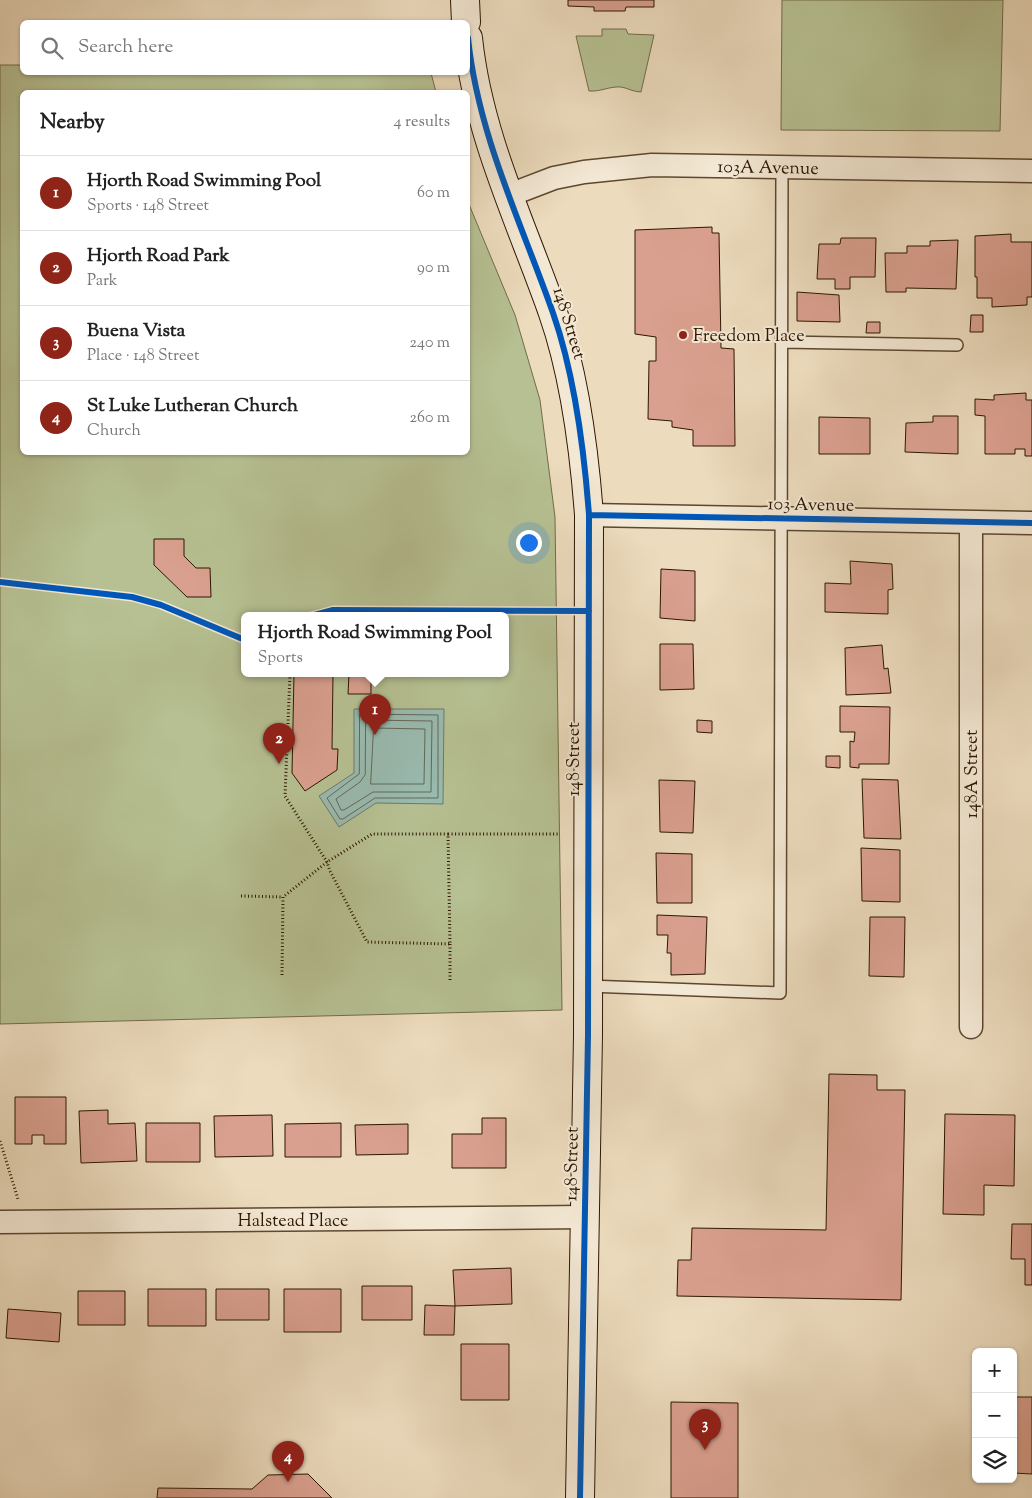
<!DOCTYPE html>
<meta charset="utf-8">
<style>
body{margin:0;font-family:"Sorts Mill Goudy",serif;background:#f2f2f2;color:#222}
.controls{position:absolute;right:15px;bottom:15px;display:grid;overflow:hidden;border-radius:8px;box-shadow:0 1px 4px #0004}
.controls button{width:45px;height:45px;display:grid;place-items:center;padding:0;border:0;border-bottom:1px solid #e0e0e0;background:#fff;color:#222;font:25px sans-serif}
.you{position:absolute;left:528px;top:542px;width:18px;height:18px;margin:-12px;border:4px solid #fff;border-radius:50%;background:#1a73e8;box-shadow:0 0 0 8px #1a73e833}
.badge{display:grid;place-items:center;width:32px;height:32px;border-radius:50%;background:#8f2418;color:#fff;font-size:16px;font-weight:700}
.pin{position:absolute;translate:-50% -41px;filter:drop-shadow(0 1px 2px #0008)}
.pin::after{content:'';position:absolute;top:26px;width:18px;height:15px;background:inherit;clip-path:polygon(0 0,100% 0,50% 100%)}
.popup{position:absolute;left:241px;top:612px;width:268px;height:65px;box-sizing:border-box;display:grid;place-content:center;border-radius:8px;background:#fff;filter:drop-shadow(0 1px 4px #0005);font-size:16px;white-space:nowrap;color:#767676}
.popup b{font-size:19px;color:#222}
.popup::after{content:'';position:absolute;left:50%;top:100%;margin-left:-10px;border:10px solid transparent;border-top-color:#fff}
.list{margin:0;padding:0;list-style:none}
h2{display:flex;justify-content:space-between;align-items:center;height:65px;margin:0;padding:0 20px;font-size:21px}
h2 small{font-size:16px;font-weight:400;color:#767676}
.list li{display:grid;grid-template-columns:32px 1fr auto;gap:15px;align-items:center;box-sizing:border-box;height:75px;padding:0 20px;border-top:1px solid #e0e0e0}
.list b{display:block;font-size:19px;white-space:nowrap}
.list p{margin:0;font-size:16px;white-space:nowrap;color:#767676}
.list em{font-size:16px;font-style:normal;color:#767676}
.icon{flex:none;width:28px;height:28px;fill:none;stroke:currentColor;stroke-width:2;stroke-linecap:round;stroke-linejoin:round}
.map{position:relative;flex:none;width:1032px;height:1498px;overflow:hidden}
.search{position:absolute;background:#fff;box-shadow:0 1px 4px #0004;left:20px;top:20px;width:450px;height:55px;display:flex;align-items:center;gap:12px;box-sizing:border-box;padding:0 18px;border-radius:8px;color:#767676;font-size:19px}
.panel{position:absolute;background:#fff;box-shadow:0 1px 4px #0004;left:20px;top:90px;width:450px;height:365px;border-radius:8px}
.map>svg:first-child{display:block}
.green{fill:#b6c092;stroke:#726b49;fill-rule:evenodd}
.water{fill:#99bbb0;stroke:#6e796a}
.lines{fill:none;stroke-linecap:round;stroke-linejoin:round}
.shore{stroke:#636858;stroke-width:1}
.building{fill:#daa08f;stroke:#2d1600}
.service-casing{stroke:#5d472f;stroke-width:14}
.minor-casing{stroke:#5d472f;stroke-width:25}
.secondary-casing{stroke:#2d1600;stroke-width:30}
.path{stroke:#2d1600;stroke-width:3;stroke-dasharray:1 2.5;stroke-linecap:butt}
.service{stroke:#f3e8d4;stroke-width:11}
.minor{stroke:#f3e8d4;stroke-width:22}
.secondary{stroke:#f3e8d4;stroke-width:28}
.cycleway-casing{stroke:#f3e8d4;stroke-width:9}
.cycleway{stroke:#0057b8;stroke-width:6}
.poi-dot{fill:#8f2418;stroke:#f3e8d4;stroke-width:2}
.labels{text-anchor:middle;stroke-width:4;stroke-linejoin:round;paint-order:stroke}
.street-label{font-size:18px;fill:#2d1600;stroke:#f3e8d4}
.poi-label{font-size:18px;fill:#2d1600;stroke:#f3e8d4;text-anchor:start}
</style>
<div class="map">
<svg width="1032" height="1498" viewBox="0 0 1032 1498">
<rect width="100%" height="100%" fill="#ecdbbd"/>
<filter id="stains"><feTurbulence type="fractalNoise" baseFrequency=".004" numOctaves="4"/><feColorMatrix values="0 0 0 0 .2 0 0 0 0 .09 0 0 0 0 .02 0 0 0 .5 -.17"/></filter>
<radialGradient id="worn" r=".72"><stop offset=".6" stop-color="#630" stop-opacity="0"/><stop offset="1" stop-color="#630" stop-opacity=".3"/></radialGradient>
<path class="green" d="M782 0H1003L1000 131 781 130Z
M602 29H626L628 34 654 35 641 92C633 92 628 88 621 87 610 86 600 92 589 91L576 36H602Z
M0 65H22V72L431 73 436 92H22V452H468V202L515 315 540 400 555 517 562 1010 0 1024ZM245 616H505V674H245Z"/>
<path class="water" d="M354 709H444L443 804 376 803 339 827 319 796 354 773Z"/>
<g class="lines">
<path class="shore" d="M360 714 438 715V798H375L343 819H340L327 798 359 774Z
M366 720 432 721 431 792H373L344 810H341L336 799 360 782 365 775Z
M374 728 425 729 424 784H371Z"/>
</g>
<path class="building" d="M568 0H654V7H626L625 11H594V7L568 6Z
M712 227V233H719L721 348 734 349 735 446H693V430L672 427V421L648 419 649 361H656V337L635 334V230Z
M1011 234V242H1032V297H1027V305L992 307V298H977V277H975V236Z
M841 238H876L875 277H850V289H835V279H817L819 244H840Z
M958 240 956 289 906 288V292H886L885 253H907V246H930V241Z
M797 292 839 295 840 322 797 321Z
M971 315H983V332H970Z
M867 322H880V333H866Z
M1026 393V400H1032V456H1025V449H1015V454H985V416L975 415V399L994 400V395Z
M933 416H958V454L905 452 906 423 933 422Z
M819 417 870 418V454H819Z
M154 539H184V556L196 568H210L211 597H187L154 565Z
M850 561 892 564 893 589 888 590V614L825 612V583L851 584Z
M661 569 695 571V621L660 618Z
M660 644H693L694 689 660 690Z
M882 645 884 669 888 668 891 693 846 695 845 648Z
M294 674H333L332 749H338L337 770 305 791 292 773Z
M349 674H371V694H348Z
M840 706 890 707 889 764H859V768L850 767V741L854 742 855 732H840Z
M697 720 712 721V733L697 732Z
M826 756H840V768L826 767Z
M862 779 898 780 901 839 864 838Z
M659 780 695 781 693 833 660 832Z
M861 848 900 850V902L862 901Z
M656 853 692 854V903H657Z
M657 915 707 917 705 974 671 975V953H667L668 935H657Z
M870 917H905L904 977 869 976Z
M829 1074 877 1075V1090H905L901 1300 677 1296 678 1260H691L692 1228 826 1230Z
M15 1097H66V1144H44V1135H32V1144H15Z
M108 1110V1124L135 1123 137 1161 81 1163 79 1111Z
M945 1114 1015 1115 1014 1186 984 1185V1215L943 1214Z
M272 1115 273 1156 215 1157 214 1116Z
M482 1118H506V1168H452V1134H482Z
M146 1123H200V1162H146Z
M341 1123V1157H285V1124Z
M408 1124V1154L356 1155 355 1125Z
M1012 1224H1032V1285H1025V1259H1011Z
M511 1268 512 1304 455 1306 453 1270Z
M362 1286H412V1320H362Z
M148 1289H206V1326H148Z
M216 1289H269V1320H216Z
M284 1289H341V1332H284Z
M78 1291H125V1325H78Z
M425 1305 455 1306 454 1335H424Z
M8 1309 61 1313 59 1342 6 1338Z
M461 1344H509V1400H461Z
M1013 1397H1032V1474L1013 1473Z
M671 1402 738 1403V1498H671Z
M308 1474 332 1498H157L158 1488 252 1489 268 1475Z"/>
<g class="lines">
<g class="service-casing">
<path id="service" d="M782 342 957 345
M588 986 780 993 782 167"/>
</g>
<g class="minor-casing">
<path id="minor" d="M507 196 554 178 584 172 652 165 1032 171
M589 515 1032 523
M971 522V1027
M0 1222 585 1217"/>
</g>
<g class="secondary-casing">
<path id="secondary" d="M465 0 466 22
M468 38C478 135 521 222 553 313 575 376 584 448 589 515L588 1035 580 1498"/>
</g>
<path class="path" d="M290 674 285 796 327 862 330 871 367 942 450 944 448 834H559
M241 896 283 897
M282 975 283 897 327 862 372 834H448
M450 980V944
M0 1141 18 1199"/>
<use href="#service" class="service"/>
<use href="#minor" class="minor"/>
<use href="#secondary" class="secondary"/>
<g class="cycleway-casing">
<path id="cycleway" d="M468 38C478 135 521 222 553 313 575 376 584 448 589 515L588 1035 580 1498
M589 515 1032 523
M0 582 132 597 161 605 245 640
M311 616 333 610 589 611"/>
</g>
<use href="#cycleway" class="cycleway"/>
</g>
<circle class="poi-dot" cx="683" cy="335" r="5"/>
<g class="labels">
<g class="street-label">
<text transform="translate(768 167) rotate(1)" y="6">103A Avenue</text>
<text transform="translate(570 323) rotate(73)" y="6">148 Street</text>
<text transform="translate(811 504) rotate(1)" y="6">103 Avenue</text>
<text transform="translate(573 759) rotate(-90)" y="6">148 Street</text>
<text transform="translate(971 774) rotate(-90)" y="6">148A Street</text>
<text transform="translate(571 1164) rotate(-89)" y="6">148 Street</text>
<text x="293" y="1226">Halstead Place</text>
</g>
<g class="poi-label">
<text x="693" y="341">Freedom Place</text>
</g>
</g>
<rect width="100%" height="100%" filter="url(#stains)"/>
<rect width="100%" height="100%" fill="url(#worn)"/>
</svg>
<div class="controls">
<button>+</button>
<button>−</button>
<button><svg class="icon" aria-label="layers" viewBox="0 0 24 24"><path d="M12 4l9 5-9 5-9-5zM3 14l9 5 9-5"/></svg></button>
</div>
<div class="you"></div>
<div class="pin badge" style="left:375px;top:735px">1</div>
<div class="popup"><b>Hjorth Road Swimming Pool</b>Sports</div>
<div class="pin badge" style="left:279px;top:764px">2</div>
<div class="pin badge" style="left:705px;top:1450px">3</div>
<div class="pin badge" style="left:288px;top:1482px">4</div>
<div class="search"><svg class="icon" aria-label="search" viewBox="0 0 24 24"><circle cx="10" cy="10" r="6"/><path d="M15 15l6 6"/></svg>Search here</div>
<section class="panel">
<h2>Nearby<small>4 results</small></h2>
<ul class="list">
<li><span class="badge">1</span><div><b>Hjorth Road Swimming Pool</b><p>Sports · 148 Street</p></div><em>60 m</em></li>
<li><span class="badge">2</span><div><b>Hjorth Road Park</b><p>Park</p></div><em>90 m</em></li>
<li><span class="badge">3</span><div><b>Buena Vista</b><p>Place · 148 Street</p></div><em>240 m</em></li>
<li><span class="badge">4</span><div><b>St Luke Lutheran Church</b><p>Church</p></div><em>260 m</em></li>
</ul>
</section>
</div>
